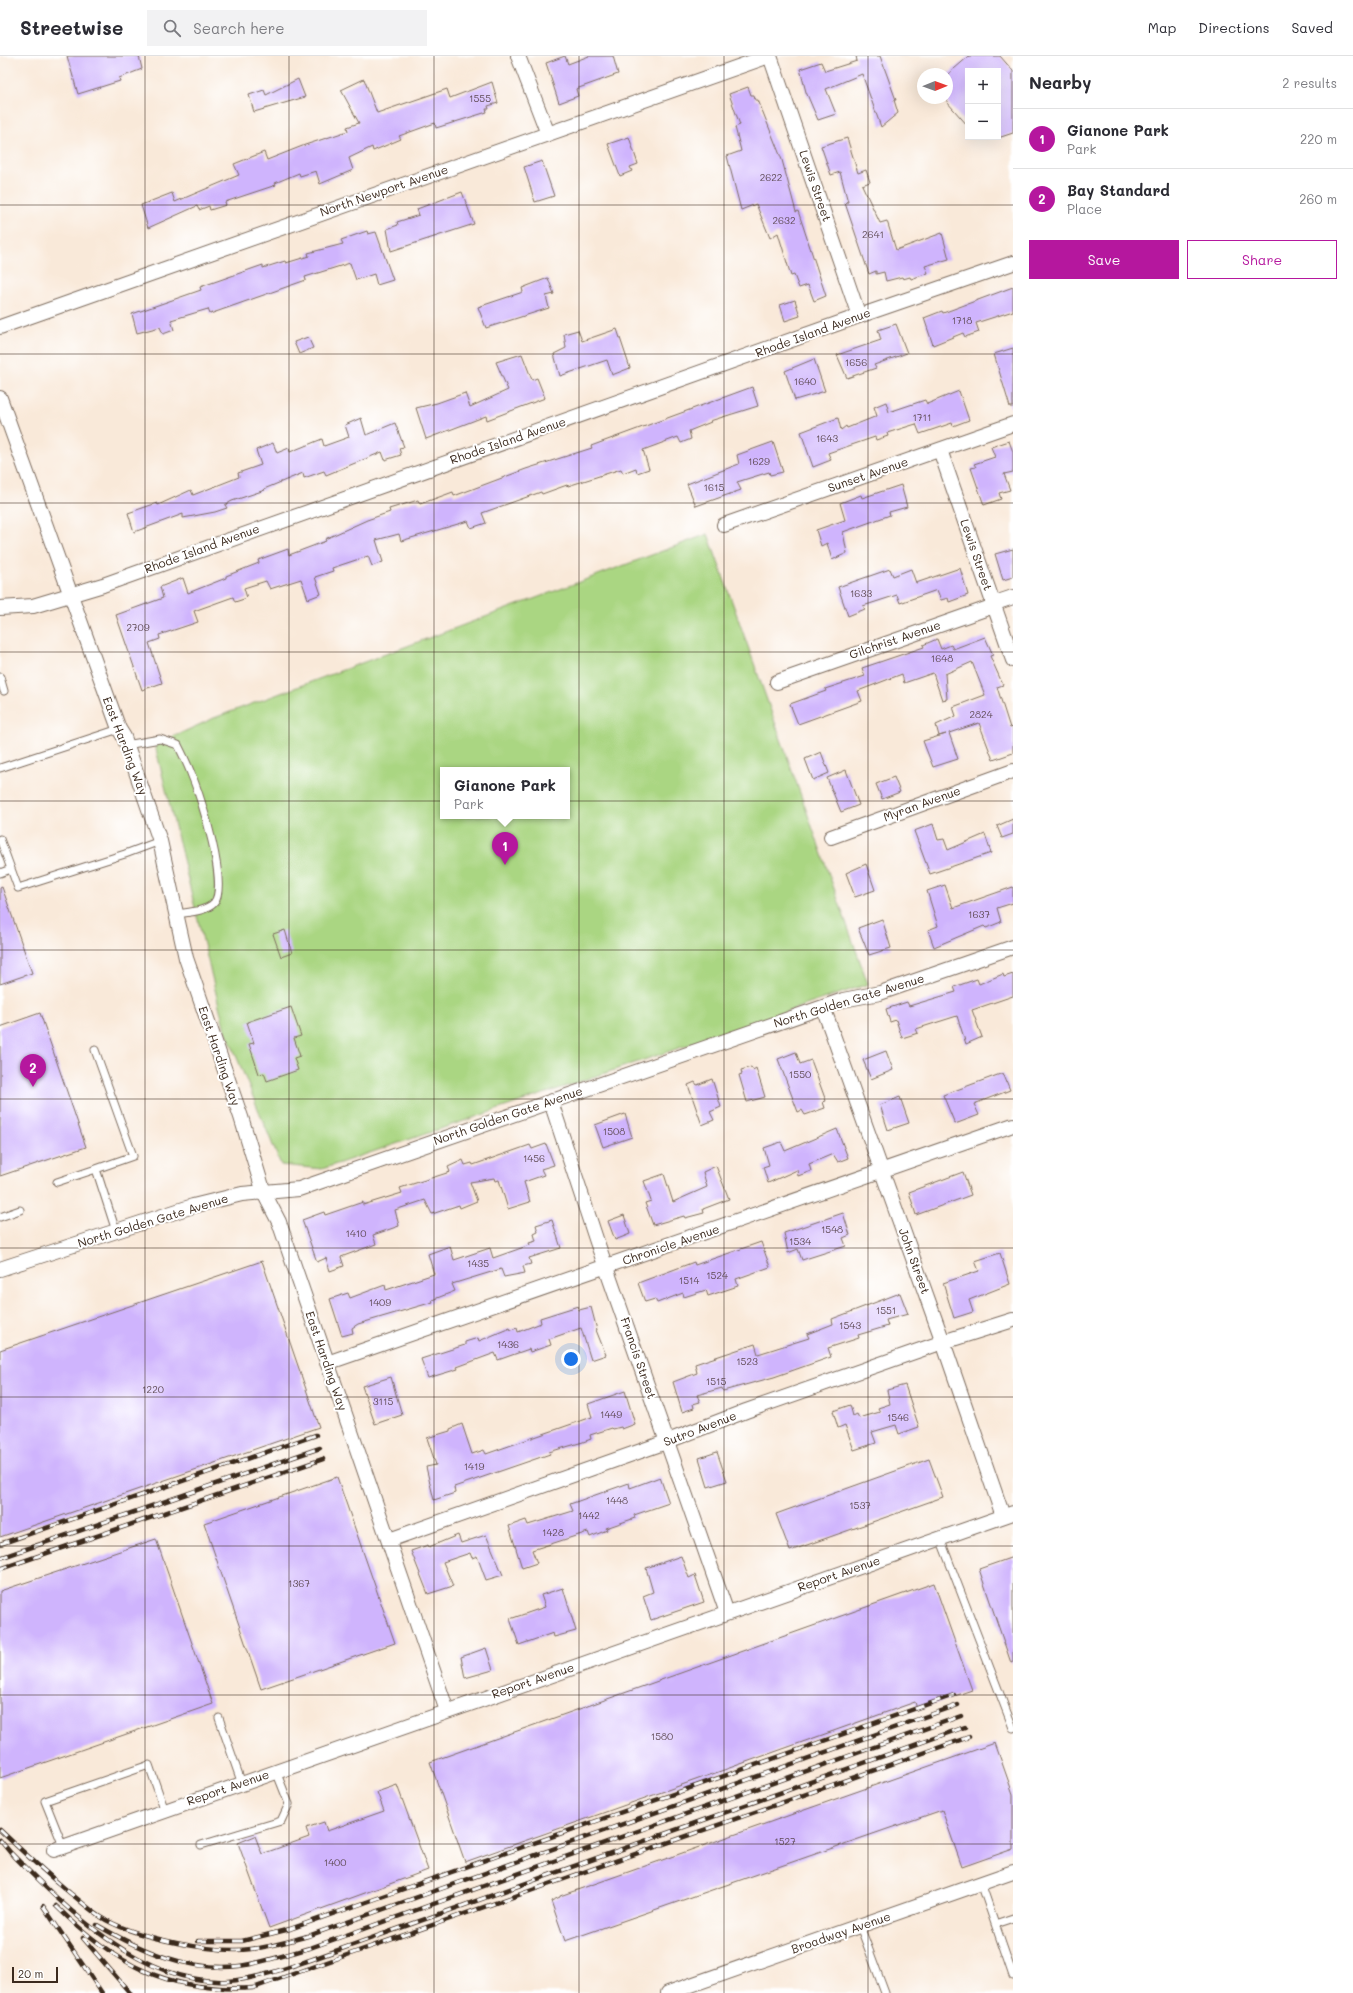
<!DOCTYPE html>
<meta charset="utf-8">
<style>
body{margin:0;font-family:Mali,sans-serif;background:#f2f2f3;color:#2b2b33}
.controls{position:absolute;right:12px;top:12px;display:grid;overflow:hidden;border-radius:0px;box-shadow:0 4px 16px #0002}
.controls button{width:36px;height:36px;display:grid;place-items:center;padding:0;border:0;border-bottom:1px solid #e1e1e2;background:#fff;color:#2b2b33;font:20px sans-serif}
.compass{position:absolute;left:917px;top:12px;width:36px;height:36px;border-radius:50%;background:#fff;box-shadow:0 4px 16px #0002;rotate:89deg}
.scale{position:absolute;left:12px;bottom:10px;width:46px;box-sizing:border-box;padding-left:4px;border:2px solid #3b2a1e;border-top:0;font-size:11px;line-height:14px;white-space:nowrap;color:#3b2a1e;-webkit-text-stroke:3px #fff;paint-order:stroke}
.you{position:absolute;left:571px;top:1303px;width:14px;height:14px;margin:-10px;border:3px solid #fff;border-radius:50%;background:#1a73e8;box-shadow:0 0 0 6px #1a73e833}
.badge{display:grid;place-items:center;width:26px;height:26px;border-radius:50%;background:#b5179e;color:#fff;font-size:13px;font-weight:700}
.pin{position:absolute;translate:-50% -33px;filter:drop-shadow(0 1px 2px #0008)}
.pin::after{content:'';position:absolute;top:21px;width:14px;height:12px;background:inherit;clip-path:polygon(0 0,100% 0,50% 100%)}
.popup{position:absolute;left:440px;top:711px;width:130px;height:52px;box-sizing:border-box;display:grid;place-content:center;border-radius:0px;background:#fff;filter:drop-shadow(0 1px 3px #0005);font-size:13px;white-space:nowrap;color:#7c7c81}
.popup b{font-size:15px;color:#2b2b33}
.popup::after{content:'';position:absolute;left:50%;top:100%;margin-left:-8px;border:8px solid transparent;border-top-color:#fff}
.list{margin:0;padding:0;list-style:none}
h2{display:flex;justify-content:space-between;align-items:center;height:52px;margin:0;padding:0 16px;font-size:17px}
h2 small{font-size:13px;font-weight:400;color:#7c7c81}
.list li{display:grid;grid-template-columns:26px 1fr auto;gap:12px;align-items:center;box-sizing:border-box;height:60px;padding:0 16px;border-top:1px solid #e1e1e2}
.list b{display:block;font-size:15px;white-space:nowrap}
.list p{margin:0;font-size:13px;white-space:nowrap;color:#7c7c81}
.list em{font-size:13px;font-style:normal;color:#7c7c81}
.actions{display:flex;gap:8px;padding:12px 16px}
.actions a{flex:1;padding:9px 0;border:1px solid #b5179e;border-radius:0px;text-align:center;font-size:14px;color:#b5179e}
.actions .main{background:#b5179e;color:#fff}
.icon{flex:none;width:22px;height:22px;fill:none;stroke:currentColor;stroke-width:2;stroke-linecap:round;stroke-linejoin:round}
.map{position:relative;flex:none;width:1013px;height:1937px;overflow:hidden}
header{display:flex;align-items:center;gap:24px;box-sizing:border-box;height:56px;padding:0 20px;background:#fff;border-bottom:1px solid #e1e1e2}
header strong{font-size:19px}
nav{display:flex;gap:22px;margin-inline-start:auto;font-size:14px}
.search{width:280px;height:36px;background:#f2f2f3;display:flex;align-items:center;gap:10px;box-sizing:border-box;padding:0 14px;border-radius:0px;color:#7c7c81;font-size:15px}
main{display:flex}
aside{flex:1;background:#fff}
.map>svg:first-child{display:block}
.green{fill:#aad682;stroke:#728050;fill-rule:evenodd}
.building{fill:#cfb4fd}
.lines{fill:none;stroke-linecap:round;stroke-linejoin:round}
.lane-casing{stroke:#7e6d5f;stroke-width:9}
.street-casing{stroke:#7e6d5f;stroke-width:16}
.lane{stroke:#fff;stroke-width:7}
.street{stroke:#fff;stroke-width:14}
.rail-casing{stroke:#3b2a1e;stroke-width:4.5}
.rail{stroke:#fff;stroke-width:3;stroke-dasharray:9;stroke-linecap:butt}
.grid{fill:none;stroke:#3b2a1e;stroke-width:1;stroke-opacity:0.55}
.labels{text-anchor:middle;stroke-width:4;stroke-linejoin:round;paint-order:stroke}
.number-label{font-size:10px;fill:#604c56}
.street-label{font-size:12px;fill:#3b2a1e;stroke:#fff}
</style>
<header>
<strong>Streetwise</strong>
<div class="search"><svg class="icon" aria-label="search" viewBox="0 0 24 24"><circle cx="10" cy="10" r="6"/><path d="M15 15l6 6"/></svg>Search here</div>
<nav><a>Map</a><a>Directions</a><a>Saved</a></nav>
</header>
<main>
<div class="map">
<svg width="1013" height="1937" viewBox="0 0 1013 1937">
<rect width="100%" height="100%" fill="#fff"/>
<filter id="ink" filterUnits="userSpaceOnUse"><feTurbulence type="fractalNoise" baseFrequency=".025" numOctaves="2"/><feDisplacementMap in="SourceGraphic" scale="8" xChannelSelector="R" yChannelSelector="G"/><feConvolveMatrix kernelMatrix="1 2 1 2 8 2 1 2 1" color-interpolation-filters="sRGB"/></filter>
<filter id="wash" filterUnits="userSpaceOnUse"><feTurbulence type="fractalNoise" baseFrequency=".012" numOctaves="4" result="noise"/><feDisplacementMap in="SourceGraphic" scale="16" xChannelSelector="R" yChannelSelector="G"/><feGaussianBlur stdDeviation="0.9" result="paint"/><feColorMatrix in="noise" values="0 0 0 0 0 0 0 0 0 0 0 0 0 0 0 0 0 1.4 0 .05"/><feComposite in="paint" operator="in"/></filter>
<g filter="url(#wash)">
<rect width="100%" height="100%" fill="#f9e9d9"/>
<path class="green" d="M708 478 868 928 322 1113 281 1109 224 970 155 689 214 662ZM443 714H567V760H443Z"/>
<g id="blocks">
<path class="building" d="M67 0H139L142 13 119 22 120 25 78 38Z
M565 0 568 8 589 0H613L618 18 576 33 578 40 559 47 546 7Z
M856 0H880L896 44H894L898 57 881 71 862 18 826 33 836 58 818 64 806 36 800 13 821 6 825 15 857 5Z
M969 0H1000L1013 15V77L998 82V15H968V70L947 46V19Z
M298 23 305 41 254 56 249 39 264 34 266 39Z
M364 23 377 57 447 33 450 42 492 26 498 47 488 50 489 53H486L487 56 436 72 435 67 399 80 401 83 373 95 372 91 349 102 353 114 320 128 316 115 300 120 299 117 275 127 276 129 225 146 226 149 210 154 209 150 199 154 197 150 148 172 141 149 172 137 175 146 239 119 234 108 264 96 267 104 305 89 348 75 347 71 359 67 341 34Z
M748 31 751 39H754L755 44H758L782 104 796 156 798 155 803 170 826 240 814 245 808 229 799 232 794 219 791 220 778 177 770 182 756 148 741 154 727 100 741 95 735 71 740 69 729 38Z
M629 81 638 108 630 111 632 115 620 120 608 88Z
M847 82 858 117 866 114 870 126 862 129 880 167 887 165 896 194 942 177 949 203 925 210 928 217 911 223 910 221 903 223 902 221 886 225 884 216 876 218V215L869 218 845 147 848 146 840 116 831 119 821 90Z
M542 105 554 140 535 146 524 111Z
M462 136 474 168 391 195 387 173 398 169 397 166 419 159 417 153Z
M367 175 368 178 376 176 393 224 377 229 374 218 356 224 350 207 305 221 306 224 210 258 208 253 171 264 174 274 163 278 160 271 137 277 132 258 201 234 200 231 263 209V212L285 205 286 207 309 200 308 197 343 188 341 184Z
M548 222 554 238 546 240 549 252 486 272 478 251 523 236 522 232Z
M1013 231V255L976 267 979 276 965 281 963 277 933 289 924 262 942 255 943 257Z
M795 244 800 260 785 265 780 249Z
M896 268 907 297 874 309 876 312 847 322 837 299 881 284 878 274Z
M617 273 630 312 612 319 607 304 560 320 554 298 566 292 564 278 578 274 582 285Z
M308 281 313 292 299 298 294 286Z
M1013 292V351H1010L994 298Z
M522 298 532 324 537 322 545 342 487 364 486 360 426 383 416 352 437 347 465 337 470 351 508 334 496 306Z
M814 303 825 335 795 344 785 315Z
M752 331 758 350 710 365 711 366 689 375 691 383 681 387 678 381 643 394 649 413 637 417 636 412 623 417 621 413 568 430 567 429 542 438 541 436 482 457 486 467 471 472 468 465 401 485 399 478 376 484 383 506 372 510 368 500 332 512 333 515 315 521 321 538 308 543 301 523 270 533 266 525 244 532 247 542 235 546 233 541 194 555 198 566 159 579 160 583 149 587 162 627 142 634 116 559 163 542 160 531 183 522 188 537 226 522V520L259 507 258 504 288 493 289 499 326 485 325 483 367 464 390 456 389 453 418 444 420 448 453 436 454 440 526 413 592 392 591 390Z
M959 335 969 364 953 370 952 367 920 378 916 368 887 377 888 380 876 384 875 381 828 397 831 404 813 411 801 376 838 362 841 374 846 370 847 372 877 360 874 351 886 346 889 356 925 344 927 348Z
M361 362 366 379 395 367 404 391 399 392 401 399 385 404 382 396 326 419 324 415 304 422 303 417 264 433 265 434 232 445 225 449 227 452 215 456 183 462V458L134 476 128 457 157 447 158 449 191 434 193 439 239 421 238 417 261 409 256 394 273 387 277 397 289 392 290 396 322 383 324 390 349 381 345 369Z
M1009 385 1013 396V416L1004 418 1010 434 999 437 1001 443 984 449 971 412 976 411 974 408 995 401 991 391Z
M773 386 783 416 770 419 769 416 737 426 741 434 696 450 687 428 739 408 737 399Z
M901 429 907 451 889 456 890 459 843 476 847 497 832 504 827 487 821 490 816 474 845 464 840 447 861 439 862 442Z
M1013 493V521L1003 524 995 498Z
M960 512 968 539 949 546 948 542 941 544 937 534 900 547 897 539 863 550 865 553 848 560 838 531 890 513 893 520 911 513 916 527Z
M985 581 993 599 990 600 1003 629 997 631 1010 672 1013 671V697L993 704 979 667 949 677 958 703 933 711 923 685 946 678 939 680 936 669 956 660 953 651 985 639 972 606 945 618 947 643 942 644 933 617 904 627 902 618 858 635 862 645 798 668 790 648 826 635 825 633 865 620 862 612 924 591 923 589 937 583 941 593 951 589 953 593Z
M821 696 829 717 813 724 805 703Z
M846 714 859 749 841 756 827 722Z
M894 721 900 736 882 743 876 728Z
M1013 763V778L1002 782 997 770Z
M933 768 938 784 944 783 948 794 985 778 991 797 930 818 914 775Z
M866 808 875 834 855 841 846 817Z
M945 829 953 852 1013 831V847L997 852 1001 866 986 872 984 870 934 891 928 874 938 870 927 835Z
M2 831 32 917 0 928V832Z
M882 863 891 892 869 899 858 872Z
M285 874 292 897 281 901 273 878Z
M1003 918 1004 921 1013 918V940L972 954 982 981 966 988 957 960 916 973 918 977 902 982 896 964 890 966 886 953 907 946 909 950 956 936 954 931 977 923 979 928Z
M291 951 301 980 294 982 300 1000 294 1002 298 1014 267 1025 264 1017 259 1018 249 988 254 987 247 966Z
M40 957 86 1091 0 1120V971Z
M886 995 893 1014 871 1023 863 1004Z
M796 996 800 1008 811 1004 826 1045 823 1046 825 1052 805 1059 802 1054 798 1056 778 1003Z
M751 1011 753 1014 756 1012 765 1041 747 1046 739 1019 742 1018 741 1014Z
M1003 1017 1010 1034 974 1048 979 1059 955 1068 943 1039Z
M712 1023 721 1051 710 1056 714 1064 702 1069 688 1029 695 1026 697 1029Z
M900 1041 909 1067 888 1074 880 1049Z
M625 1058 632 1081 603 1091 595 1069Z
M837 1073 848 1102 838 1106 833 1098 809 1108 811 1115 798 1120 797 1114 768 1127 763 1111 769 1109 764 1092 781 1086 785 1095Z
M546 1088 554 1109 541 1113 544 1119 524 1126 530 1146 508 1153 499 1124 495 1125 494 1122 470 1126 477 1145 460 1152 459 1149 432 1158 425 1144 395 1154 399 1170 373 1179 376 1188 341 1201 344 1210 330 1215 326 1202 317 1206 302 1164 324 1156 325 1159 363 1146V1149L402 1137 400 1132 450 1116 448 1111 463 1104 465 1109 472 1107 473 1109 530 1089 532 1093Z
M716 1110 729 1143 703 1153 704 1157 685 1162 684 1160 653 1169 645 1147 651 1145 644 1125 664 1118 673 1146 707 1131 703 1116Z
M963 1116 971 1139 916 1159 909 1136Z
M843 1157 850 1179 843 1182 846 1190 802 1204 798 1193 788 1197 784 1177Z
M624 1159 630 1178 615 1184 608 1165Z
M552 1164 561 1192 529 1202 531 1208 523 1210 525 1217 504 1221 501 1213 452 1228 455 1235 432 1244 433 1246 358 1268 352 1272 353 1277 342 1280 330 1243 348 1237 350 1242 385 1229 386 1234 434 1218 428 1198 450 1190 454 1204 490 1192 493 1202 530 1189 529 1187 536 1185 534 1178 538 1176 536 1169Z
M761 1186 770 1211 736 1223 738 1230 708 1240 706 1234 684 1241 683 1237 657 1247 655 1243 645 1246 638 1227 694 1206 695 1209Z
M1000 1197 1010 1228 969 1244 973 1256 954 1262 943 1227 979 1215 975 1205Z
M262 1205 319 1371 0 1481V1294Z
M900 1237 908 1258 886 1264 888 1270 858 1279 859 1282 828 1292 831 1301 774 1321 723 1335 722 1332 697 1339 700 1346 693 1348 694 1352 682 1356 673 1326 697 1317 695 1308 755 1288 758 1298 809 1282 807 1278 833 1268 832 1263Z
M578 1250 579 1254 591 1251 597 1274H596L606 1299 591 1304 581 1272 549 1283 551 1289 530 1296 529 1293 498 1304 495 1297 457 1311 458 1313 428 1322 421 1303 465 1289V1286L478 1282 479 1285 510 1272 511 1274 517 1272 518 1276 541 1267 540 1262Z
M391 1321 402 1359 375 1368 362 1330Z
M905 1329 919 1371 899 1378 896 1369 872 1376 876 1387 854 1394 845 1369 838 1372 833 1355 850 1349 853 1360 857 1358 859 1362 880 1356 878 1352 890 1348 887 1334Z
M625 1335 635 1368 622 1373 621 1371 613 1373 612 1372 590 1379 591 1383 583 1386 549 1396 550 1398 454 1431 455 1437 434 1444 426 1411 436 1409 427 1382 450 1375V1373L462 1368 472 1398 484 1394 486 1398 592 1361 588 1348Z
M717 1396 727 1425 708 1431 699 1402Z
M929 1403 943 1441 790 1495 776 1458Z
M337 1421 395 1587 261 1633 204 1467Z
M660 1421 669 1447 634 1459 635 1462 606 1472 607 1474 590 1481 588 1476 532 1494 537 1507 522 1512 509 1470 526 1464 528 1469 573 1455 570 1448 629 1427 630 1432Z
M458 1479 461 1487 486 1479 503 1519 486 1524 477 1500 472 1502 470 1497 443 1506 453 1530 428 1538 411 1495 428 1489 429 1491Z
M156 1483 213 1648 0 1722V1535Z
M681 1500 689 1522 695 1519 704 1546 651 1564 643 1540 653 1536 646 1512Z
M1013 1501V1606L1011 1607 979 1513Z
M934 1527 972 1634 917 1653 915 1646 465 1806 430 1706Z
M563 1532 576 1575 554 1581 553 1577 519 1589 510 1563 545 1551 541 1539Z
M486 1592 493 1614 465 1622 461 1601Z
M995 1687 1013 1738V1793L962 1811 942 1754 565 1885 551 1845 560 1841V1840Z
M397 1729 428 1814 269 1872 238 1787 255 1780 262 1798 309 1781 306 1772 324 1766 327 1775 384 1755 377 1736Z"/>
</g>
</g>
<g filter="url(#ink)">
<use href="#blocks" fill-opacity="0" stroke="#7e6d5f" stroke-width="1"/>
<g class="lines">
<g class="lane-casing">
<path id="lane" d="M0 621 4 635
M126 689 160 683 178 689C183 699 188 709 192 720 201 741 229 830 214 847 205 856 188 856 176 858
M0 712 119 673
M0 783 18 832 125 798 160 785
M0 817 11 813
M95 994 133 1100 96 1113
M57 1126 96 1113 116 1175
M0 1161 20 1154
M940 1482 1013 1672
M219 1662 242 1728
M201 1789 281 1765 289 1748 276 1715
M63 1790 45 1745 149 1709 165 1755
M981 1827 1013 1920
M995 1868 1013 1862
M860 1870 885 1937"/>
</g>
<g class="street-casing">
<path id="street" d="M518 0 548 78
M770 0 859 260
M0 271 769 0
M0 342 119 673 124 681 160 785 186 902 241 1061 264 1137 279 1166 447 1655
M940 394 1013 604
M724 469 1013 368
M0 552 33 550 103 529 859 260 1013 207
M777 626 994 550 998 546 1013 541
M831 781 1013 715
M823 951 943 1286 1003 1460
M551 1046 597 1186 727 1557
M0 1213 193 1150 242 1138 299 1133 823 951 843 944 880 937 1013 891
M327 1307 1013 1069
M389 1484 655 1390 746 1355 943 1286 1013 1264
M54 1794 1013 1457
M668 1937 1013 1816"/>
</g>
<use href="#lane" class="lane"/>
<use href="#street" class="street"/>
<g class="rail-casing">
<path id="rail" d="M0 1488 316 1379
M0 1502 320 1392
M0 1513 323 1403
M0 1774C23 1796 46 1817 70 1837 82 1846 93 1857 106 1864 139 1882 215 1898 251 1893 271 1891 289 1885 308 1880L958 1649
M0 1784 14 1801
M11 1797C66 1853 144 1930 228 1925 257 1923 286 1912 313 1903L965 1671
M43 1850 102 1937
M56 1850C115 1908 166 1937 253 1932L969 1681
M97 1869C140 1894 188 1916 239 1910 263 1907 287 1898 310 1892L961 1660
M83 1882 130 1937
M198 1885H242L290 1873 954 1639"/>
</g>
<use href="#rail" class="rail"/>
</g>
</g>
<path class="grid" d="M145 0V1937M289 0V1937M434 0V1937M579 0V1937M724 0V1937M868 0V1937M0 149H1013M0 298H1013M0 447H1013M0 596H1013M0 745H1013M0 894H1013M0 1043H1013M0 1192H1013M0 1341H1013M0 1490H1013M0 1639H1013M0 1788H1013"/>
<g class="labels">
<g class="number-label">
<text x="480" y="46">1555</text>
<text x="771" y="125">2622</text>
<text x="784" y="168">2632</text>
<text x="873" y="182">2641</text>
<text x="962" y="268">1718</text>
<text x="856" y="310">1656</text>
<text x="805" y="329">1640</text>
<text x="922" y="365">1711</text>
<text x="827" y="386">1643</text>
<text x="759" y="409">1629</text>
<text x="714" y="435">1615</text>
<text x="861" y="541">1633</text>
<text x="138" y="575">2709</text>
<text x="942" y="606">1648</text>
<text x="981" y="662">2824</text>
<text x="979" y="862">1637</text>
<text x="800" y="1022">1550</text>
<text x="614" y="1079">1508</text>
<text x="534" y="1106">1456</text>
<text x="832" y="1177">1548</text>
<text x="356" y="1181">1410</text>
<text x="800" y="1189">1534</text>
<text x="478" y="1211">1435</text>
<text x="717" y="1223">1524</text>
<text x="689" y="1228">1514</text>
<text x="380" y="1250">1409</text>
<text x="886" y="1258">1551</text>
<text x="850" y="1273">1543</text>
<text x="508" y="1292">1436</text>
<text x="747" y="1309">1523</text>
<text x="716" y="1329">1515</text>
<text x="153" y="1337">1220</text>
<text x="383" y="1349">3115</text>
<text x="611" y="1362">1449</text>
<text x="898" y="1365">1546</text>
<text x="474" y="1414">1419</text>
<text x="617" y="1448">1448</text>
<text x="860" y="1453">1537</text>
<text x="589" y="1463">1442</text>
<text x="553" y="1480">1428</text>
<text x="299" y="1531">1367</text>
<text x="662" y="1684">1580</text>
<text x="785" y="1789">1527</text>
<text x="335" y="1810">1400</text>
</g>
<g class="street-label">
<text transform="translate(815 130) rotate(71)" y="4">Lewis Street</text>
<text transform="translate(384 135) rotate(-19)" y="4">North Newport Avenue</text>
<text transform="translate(813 277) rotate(-20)" y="4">Rhode Island Avenue</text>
<text transform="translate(508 385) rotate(-19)" y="4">Rhode Island Avenue</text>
<text transform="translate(868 419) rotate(-19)" y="4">Sunset Avenue</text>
<text transform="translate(202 493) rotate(-20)" y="4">Rhode Island Avenue</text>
<text transform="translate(976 499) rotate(71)" y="4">Lewis Street</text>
<text transform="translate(895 584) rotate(-19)" y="4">Gilchrist Avenue</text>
<text transform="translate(125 690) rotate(69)" y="4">East Harding Way</text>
<text transform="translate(922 748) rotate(-20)" y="4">Myran Avenue</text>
<text transform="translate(849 945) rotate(-17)" y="4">North Golden Gate Avenue</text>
<text transform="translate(219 1000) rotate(71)" y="4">East Harding Way</text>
<text transform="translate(508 1060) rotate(-19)" y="4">North Golden Gate Avenue</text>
<text transform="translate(153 1165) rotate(-17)" y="4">North Golden Gate Avenue</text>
<text transform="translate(671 1189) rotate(-19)" y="4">Chronicle Avenue</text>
<text transform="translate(914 1205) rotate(70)" y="4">John Street</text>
<text transform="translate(638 1302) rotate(71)" y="4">Francis Street</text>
<text transform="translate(326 1305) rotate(71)" y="4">East Harding Way</text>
<text transform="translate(700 1373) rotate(-21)" y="4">Sutro Avenue</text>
<text transform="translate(839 1518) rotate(-19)" y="4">Report Avenue</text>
<text transform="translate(533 1625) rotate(-19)" y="4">Report Avenue</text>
<text transform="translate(228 1732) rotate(-19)" y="4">Report Avenue</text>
<text transform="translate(841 1877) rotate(-19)" y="4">Broadway Avenue</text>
</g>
</g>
</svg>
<div class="controls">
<button>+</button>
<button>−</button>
</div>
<svg class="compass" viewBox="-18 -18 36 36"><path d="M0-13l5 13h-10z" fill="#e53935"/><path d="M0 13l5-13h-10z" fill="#7c7c81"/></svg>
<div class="scale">20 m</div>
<div class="you"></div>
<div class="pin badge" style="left:505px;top:809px">1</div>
<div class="popup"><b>Gianone Park</b>Park</div>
<div class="pin badge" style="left:33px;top:1031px">2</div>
</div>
<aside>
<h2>Nearby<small>2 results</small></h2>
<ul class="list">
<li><span class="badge">1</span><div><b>Gianone Park</b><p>Park</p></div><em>220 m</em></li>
<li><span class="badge">2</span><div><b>Bay Standard</b><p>Place</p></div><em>260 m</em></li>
</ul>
<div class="actions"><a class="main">Save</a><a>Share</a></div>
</aside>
</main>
